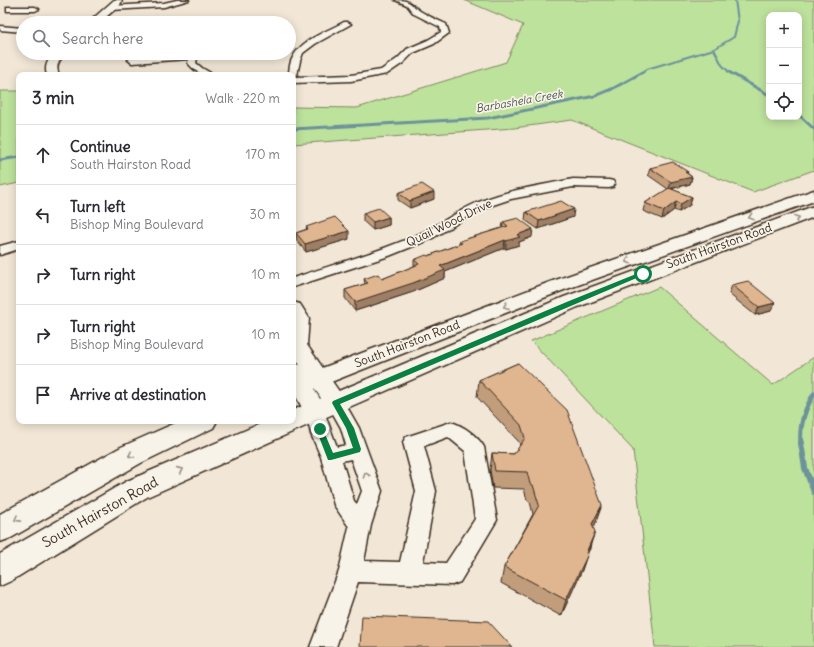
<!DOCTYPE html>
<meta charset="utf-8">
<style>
body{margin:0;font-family:Delius,sans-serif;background:#f7f7f7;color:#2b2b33}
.controls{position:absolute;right:12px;top:12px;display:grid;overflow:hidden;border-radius:8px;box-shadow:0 2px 10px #0003}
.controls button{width:36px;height:36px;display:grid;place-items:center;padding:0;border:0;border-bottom:1px solid #e1e1e2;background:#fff;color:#2b2b33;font:20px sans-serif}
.stop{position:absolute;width:12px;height:12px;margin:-9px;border:3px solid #0b8043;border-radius:50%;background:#fff}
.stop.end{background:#0b8043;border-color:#fff;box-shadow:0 1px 4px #0008}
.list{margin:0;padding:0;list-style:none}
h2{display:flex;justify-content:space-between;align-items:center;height:52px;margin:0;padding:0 16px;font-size:17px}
h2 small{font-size:13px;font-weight:400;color:#7c7c81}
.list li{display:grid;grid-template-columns:26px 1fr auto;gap:12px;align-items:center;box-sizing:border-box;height:60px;padding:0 16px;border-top:1px solid #e1e1e2}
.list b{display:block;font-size:15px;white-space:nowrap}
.list p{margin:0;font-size:13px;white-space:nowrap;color:#7c7c81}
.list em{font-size:13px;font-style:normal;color:#7c7c81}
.icon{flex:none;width:22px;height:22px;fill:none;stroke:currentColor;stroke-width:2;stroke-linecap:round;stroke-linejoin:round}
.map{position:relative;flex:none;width:814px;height:647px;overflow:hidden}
.search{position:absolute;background:#fff;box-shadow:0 2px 10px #0003;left:16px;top:16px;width:280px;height:44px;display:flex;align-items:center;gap:10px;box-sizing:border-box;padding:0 14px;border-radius:22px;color:#7c7c81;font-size:15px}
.panel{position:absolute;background:#fff;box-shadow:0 2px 10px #0003;left:16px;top:72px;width:280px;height:352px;border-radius:8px}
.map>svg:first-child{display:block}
.green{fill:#bde29c;stroke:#7c865d;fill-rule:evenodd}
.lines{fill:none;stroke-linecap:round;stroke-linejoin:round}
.stream-far3{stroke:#6c929a;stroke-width:2}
.stream-far2{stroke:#6c929a;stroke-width:3}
.stream-far1{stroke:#6c929a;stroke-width:5}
.stream{stroke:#6c929a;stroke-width:6}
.minor-casing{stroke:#3b2a1e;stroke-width:3}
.tertiary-casing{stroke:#3b2a1e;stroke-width:3}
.primary-casing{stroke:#3b2a1e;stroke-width:3}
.minor{fill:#f7f3e8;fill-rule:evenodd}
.tertiary{fill:#f7f3e8;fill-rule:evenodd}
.primary{fill:#f7f3e8;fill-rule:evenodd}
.wall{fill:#c19d7c;stroke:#3b2a1e}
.shaded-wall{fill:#9d7f65;stroke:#3b2a1e}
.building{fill:#e0b690;stroke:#3b2a1e}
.oneway{stroke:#998e83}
.route{fill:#0b8043}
.labels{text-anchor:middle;stroke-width:3.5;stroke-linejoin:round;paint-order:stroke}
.far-water-label{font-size:11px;font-style:italic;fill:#4f5652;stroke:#f7f3e8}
.street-label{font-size:12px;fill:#3b2a1e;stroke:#f7f3e8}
.near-street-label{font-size:14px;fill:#3b2a1e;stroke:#f7f3e8}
</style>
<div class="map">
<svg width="814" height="647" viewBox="0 0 814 647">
<rect width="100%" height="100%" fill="#f2e7d6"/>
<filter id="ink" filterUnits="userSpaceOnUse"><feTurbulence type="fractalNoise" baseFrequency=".025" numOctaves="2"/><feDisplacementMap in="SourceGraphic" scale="8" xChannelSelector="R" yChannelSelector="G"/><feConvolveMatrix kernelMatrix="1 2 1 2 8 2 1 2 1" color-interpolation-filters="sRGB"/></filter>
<g filter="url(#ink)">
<path class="green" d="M464 0H814V170L753 192 572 120 514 128 293 144V107L357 108 506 62 523 25ZM769 15H799V117H769Z
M0 91H19V183L0 187Z
M659 287 773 385 814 357V647H655L633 450 531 341Z"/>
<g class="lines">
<path class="stream-far3" d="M714 49 722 65 730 73
M641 73 647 69 714 49 734 37 738 21 735 0"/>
<path class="stream-far2" d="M729 72 769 95
M799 115 814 129
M293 129 488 118 595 96 612 89 643 72
M0 160 19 157"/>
<path class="stream-far1" d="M801 444C799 425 804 410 814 394"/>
<path class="stream" d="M801 443 805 468 814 492"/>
<g class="minor-casing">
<path id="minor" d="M177 0H189L164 7 111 10 107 8 111 6 164 3Z
M395 0C410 0 409 3 420 11 428 16 437 20 446 24L449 33 434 44 413 53 403 63 387 74 351 81 293 83V75H289C289 69 290 62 293 57 302 39 328 31 344 22H347L351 24 315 44 303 53 300 61 297 75 295 77 351 75 381 70 397 59 407 49 428 40 441 32 440 27 414 14 407 5Z
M7 7H35L39 9 35 11H7Z
M244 20H247V23H221L225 21Z
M0 26 23 28V32L0 30Z
M190 53H198L196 63 202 68 214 75C202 75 196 73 188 63L189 59 132 63 128 60 132 57Z
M573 179 609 180 613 181 615 184 613 187 609 188 573 187 511 199 493 205 469 216 431 239 389 256 293 287V278C335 264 379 252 419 234 442 224 461 208 484 200 512 189 544 185 573 179Z
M19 241V249L0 255V246Z
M336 396 342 398 359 428 382 491 371 525 364 561 400 562 416 491 403 442 406 437 451 422C462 425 478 436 484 447L497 520 460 582 452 585 358 582 336 647H310L339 571 349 527 334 505 321 457 311 434 306 411 308 406 315 404 322 406 337 447 346 445 341 428 327 403 330 398ZM448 437 465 451 475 519 446 563 423 562 436 491 424 446ZM351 459 362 491 357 504 354 501 342 461Z"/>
</g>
<g class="tertiary-casing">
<path id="tertiary" d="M114 0H122L120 5 99 23H88Z
M54 53H65C59 61 55 65 59 75H47C44 66 48 60 54 53Z
M293 302 300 304 309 318 307 345 347 403 344 409 336 411 328 409 307 377 327 411 323 417 315 420 307 417 293 391V363L300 365 293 355Z"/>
</g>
<g class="primary-casing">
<path id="primary" d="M814 190V201L564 290 293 397V379L550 282Z
M814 206V217L578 307 299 429 147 497 11 581 0 586V554L127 481 267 421H293V410L564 297Z
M180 421H217L213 428 141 463 11 538 0 542V514L121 447Z"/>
</g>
<use href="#minor" class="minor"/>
<use href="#tertiary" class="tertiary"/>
<use href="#primary" class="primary"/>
</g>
<path class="wall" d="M650 168 688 174 692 177 690 184 671 189 692 197 690 205 679 212 674 210 662 219 643 211 645 203 668 189 648 175Z
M398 193 434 199 410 208 398 200Z
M526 212 573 217 538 229 525 220Z
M363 213 389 217V225L373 230 363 221Z
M503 222 532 237 519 242V245L506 249 504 248 445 272V278L413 292 355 311 345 298V290L365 284 364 279H382L414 266V260L428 256 459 244 460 241 502 228Z
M306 227 349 239 306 252 297 241 296 233 307 229Z
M732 285 771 311 755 315 729 294Z
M518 363 596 522 593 528 590 549 587 554 582 570 561 616 501 583 504 567 533 514 530 502 527 500 524 489 493 488 490 470 492 453 514 454 520 446 519 442 477 397 479 380Z"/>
<path class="shaded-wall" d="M685 172H688L686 178 692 177 690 184 669 189 671 182Z
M434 192V199L410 208V201Z
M692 197 690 205 679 212 681 204Z
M676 202 674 210 662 219 664 211Z
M574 209 573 217 538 229 539 221Z
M389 217V225L373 230V222Z
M533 229 532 237 519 242V245L506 249V241L517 235Z
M349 231V239L306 252 305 244Z
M505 240 504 248 445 272V278L413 292 355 311V302L440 266Z
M775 303 771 311 755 315 759 307Z
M602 505 596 522 587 541 592 524Z
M595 532 582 570 561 616 566 600Z"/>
<path class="building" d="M673 162 688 172H685L692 177 671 182 650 168Z
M422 184 434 192 410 201 398 193Z
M669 188 692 197 681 204 676 202 664 211 645 203Z
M561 201 574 209 539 221 526 212Z
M379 208 389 217 373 222 363 213Z
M335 217 349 231 305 244 296 233 308 229 306 227Z
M518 218 533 229 517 235 520 237 506 241 505 240 440 266 445 270 413 283 355 302 345 290 368 283 364 279 378 274 382 279 419 264 414 260 426 255 428 256 462 243 460 241 508 226 503 222Z
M748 281 775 303 759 307 732 285Z
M518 363 567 410 602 505 592 524 595 532 586 553 588 554 566 600 504 567 539 505 533 485 530 484 527 472 495 471 492 453 514 454 525 438 521 425 479 380Z
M362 616 488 621 512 647H360Z"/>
<defs><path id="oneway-chevron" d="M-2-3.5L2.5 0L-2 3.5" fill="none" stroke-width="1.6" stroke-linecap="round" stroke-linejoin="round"/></defs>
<g class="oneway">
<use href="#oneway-chevron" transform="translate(751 217) rotate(161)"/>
<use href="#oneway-chevron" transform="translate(797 218) rotate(-20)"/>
<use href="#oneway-chevron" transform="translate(628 261) rotate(161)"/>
<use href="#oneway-chevron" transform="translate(506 306) rotate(159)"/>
<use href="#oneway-chevron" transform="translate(131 455) rotate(153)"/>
<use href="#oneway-chevron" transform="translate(180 470) rotate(-24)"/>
<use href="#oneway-chevron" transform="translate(366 475) rotate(-109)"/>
<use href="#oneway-chevron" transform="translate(17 519) rotate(151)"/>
</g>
</g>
<path class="route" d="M641 272 646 274 340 404 354 428 361 449 360 452 331 460H328L316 429 317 427H322L333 453 353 448 346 428 332 403 333 401 569 301Z"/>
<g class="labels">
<g class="far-water-label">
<text transform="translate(519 101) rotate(-10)" y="4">Barbashela Creek</text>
</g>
<g class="street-label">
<text transform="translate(449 223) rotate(-26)" y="4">Quail Wood Drive</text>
<text transform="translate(719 246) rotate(-20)" y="4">South Hairston Road</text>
<text transform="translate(407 344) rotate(-21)" y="4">South Hairston Road</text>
</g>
<g class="near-street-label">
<text transform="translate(100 512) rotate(-29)" y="5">South Hairston Road</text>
</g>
</g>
</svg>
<div class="controls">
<button>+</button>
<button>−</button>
<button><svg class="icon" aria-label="locate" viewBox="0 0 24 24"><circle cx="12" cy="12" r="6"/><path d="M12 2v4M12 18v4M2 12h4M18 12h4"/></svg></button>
</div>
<div class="stop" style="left:643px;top:274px"></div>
<div class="stop end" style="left:320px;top:429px"></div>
<div class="search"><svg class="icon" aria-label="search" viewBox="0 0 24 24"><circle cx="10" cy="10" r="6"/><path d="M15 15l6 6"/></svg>Search here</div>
<section class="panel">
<h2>3 min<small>Walk · 220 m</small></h2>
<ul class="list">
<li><svg class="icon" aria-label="ahead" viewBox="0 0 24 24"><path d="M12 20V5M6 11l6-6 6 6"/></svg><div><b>Continue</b><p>South Hairston Road</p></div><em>170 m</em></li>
<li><svg class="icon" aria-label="left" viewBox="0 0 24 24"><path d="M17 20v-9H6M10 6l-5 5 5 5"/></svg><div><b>Turn left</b><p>Bishop Ming Boulevard</p></div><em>30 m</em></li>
<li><svg class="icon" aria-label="right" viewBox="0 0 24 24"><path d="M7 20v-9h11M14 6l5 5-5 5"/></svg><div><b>Turn right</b></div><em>10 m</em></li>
<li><svg class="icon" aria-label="right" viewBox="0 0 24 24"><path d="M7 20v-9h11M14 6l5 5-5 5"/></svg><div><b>Turn right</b><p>Bishop Ming Boulevard</p></div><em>10 m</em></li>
<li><svg class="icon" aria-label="arrive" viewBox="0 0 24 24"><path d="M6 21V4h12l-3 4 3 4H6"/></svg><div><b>Arrive at destination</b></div></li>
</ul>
</section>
</div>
